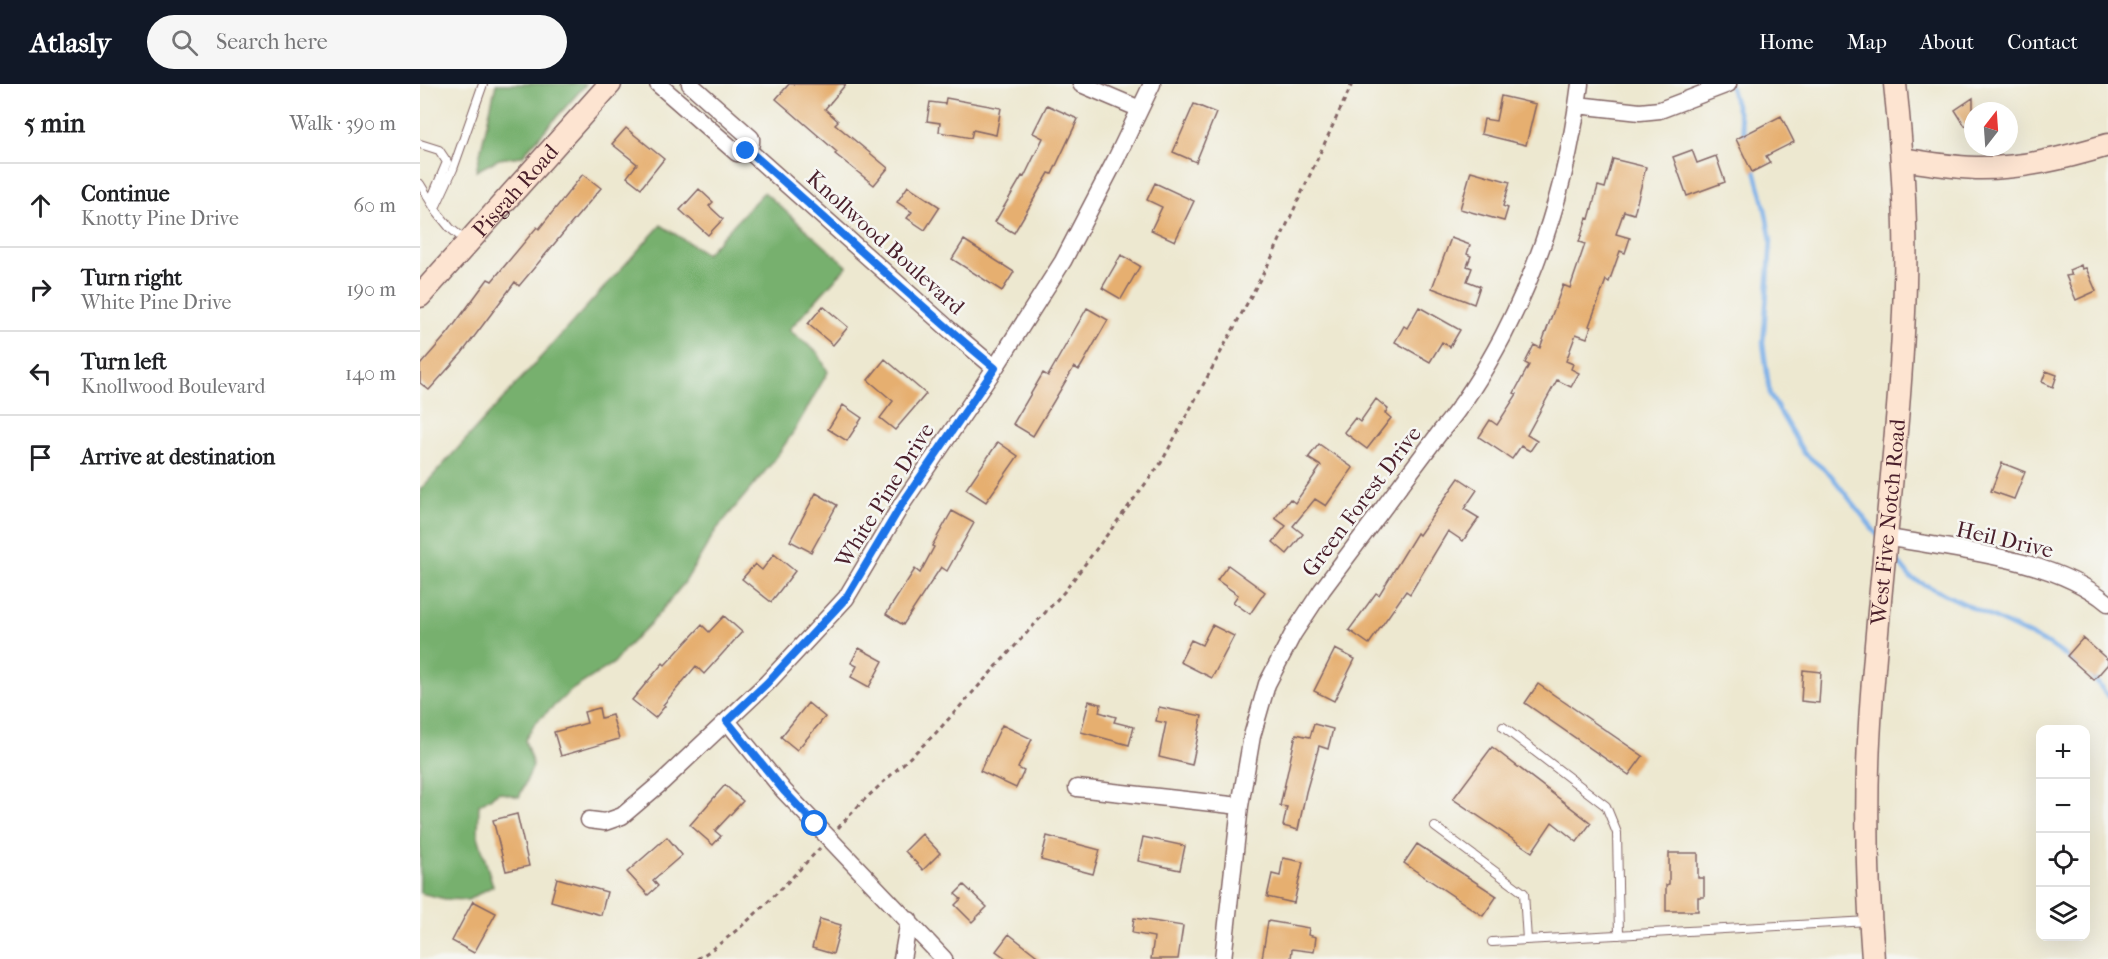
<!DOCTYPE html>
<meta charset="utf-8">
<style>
body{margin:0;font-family:"IM FELL French Canon",serif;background:#f6f6f6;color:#202124}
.controls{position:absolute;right:18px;bottom:18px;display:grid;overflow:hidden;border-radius:12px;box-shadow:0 6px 24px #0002}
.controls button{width:54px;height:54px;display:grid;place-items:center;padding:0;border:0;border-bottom:2px solid #e0e0e0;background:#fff;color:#202124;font:30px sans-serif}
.compass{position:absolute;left:1544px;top:18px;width:54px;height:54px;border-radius:50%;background:#fff;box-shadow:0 6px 24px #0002;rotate:17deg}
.stop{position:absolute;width:18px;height:18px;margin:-14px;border:4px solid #1a73e8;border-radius:50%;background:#fff}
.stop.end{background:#1a73e8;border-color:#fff;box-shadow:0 2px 6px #0008}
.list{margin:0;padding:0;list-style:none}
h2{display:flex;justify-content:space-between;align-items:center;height:78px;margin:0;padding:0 24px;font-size:26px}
h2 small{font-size:20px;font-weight:400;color:#757577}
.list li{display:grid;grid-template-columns:39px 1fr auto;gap:18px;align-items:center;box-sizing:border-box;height:84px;padding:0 24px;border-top:2px solid #e0e0e0}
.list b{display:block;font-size:22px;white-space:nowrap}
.list p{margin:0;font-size:20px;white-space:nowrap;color:#757577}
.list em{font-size:20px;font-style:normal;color:#757577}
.icon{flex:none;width:33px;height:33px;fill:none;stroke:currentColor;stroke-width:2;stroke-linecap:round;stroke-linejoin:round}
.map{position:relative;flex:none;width:1688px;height:875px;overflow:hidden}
header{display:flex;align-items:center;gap:36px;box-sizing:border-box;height:84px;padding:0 30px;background:#111827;color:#fff}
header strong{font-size:28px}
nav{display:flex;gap:33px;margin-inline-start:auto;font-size:21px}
.search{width:420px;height:54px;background:#f6f6f6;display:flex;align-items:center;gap:15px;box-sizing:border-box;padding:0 21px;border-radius:33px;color:#757577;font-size:22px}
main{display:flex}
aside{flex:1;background:#fff}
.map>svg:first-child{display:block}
.forest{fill:#77b06e;stroke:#60684c;stroke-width:1.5}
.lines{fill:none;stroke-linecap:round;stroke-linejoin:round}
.stream{stroke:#79aee7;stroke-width:4.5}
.building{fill:#e6af6f}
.lane-casing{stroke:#836565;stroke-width:10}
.street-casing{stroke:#836565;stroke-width:19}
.secondary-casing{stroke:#836565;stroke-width:25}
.path{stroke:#836565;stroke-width:3;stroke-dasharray:4.5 4.5;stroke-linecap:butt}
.lane{stroke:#fff;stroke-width:8}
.street{stroke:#fff;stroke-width:16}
.secondary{stroke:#fde4d1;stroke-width:22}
.route{stroke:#1a73e8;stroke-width:8}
.labels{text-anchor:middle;stroke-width:5;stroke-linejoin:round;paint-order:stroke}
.street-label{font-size:22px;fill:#4a1f2b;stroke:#f6f6f2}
</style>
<header>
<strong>Atlasly</strong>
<div class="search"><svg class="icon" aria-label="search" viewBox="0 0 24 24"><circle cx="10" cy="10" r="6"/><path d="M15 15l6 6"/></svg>Search here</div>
<nav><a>Home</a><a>Map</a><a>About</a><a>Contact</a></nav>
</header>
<main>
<aside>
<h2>5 min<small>Walk · 390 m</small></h2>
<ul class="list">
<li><svg class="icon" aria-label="ahead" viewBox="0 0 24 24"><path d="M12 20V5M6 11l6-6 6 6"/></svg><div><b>Continue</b><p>Knotty Pine Drive</p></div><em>60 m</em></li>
<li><svg class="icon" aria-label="right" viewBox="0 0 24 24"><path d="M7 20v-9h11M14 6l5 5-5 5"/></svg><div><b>Turn right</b><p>White Pine Drive</p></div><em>190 m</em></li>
<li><svg class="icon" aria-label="left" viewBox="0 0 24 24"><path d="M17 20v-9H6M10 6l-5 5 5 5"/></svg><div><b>Turn left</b><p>Knollwood Boulevard</p></div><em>140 m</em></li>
<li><svg class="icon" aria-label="arrive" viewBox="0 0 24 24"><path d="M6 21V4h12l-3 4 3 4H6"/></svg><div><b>Arrive at destination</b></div></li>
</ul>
</aside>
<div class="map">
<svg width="1688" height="875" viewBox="0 0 1688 875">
<rect width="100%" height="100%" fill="#f6f6f2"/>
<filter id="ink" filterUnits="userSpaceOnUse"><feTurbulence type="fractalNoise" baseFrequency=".0167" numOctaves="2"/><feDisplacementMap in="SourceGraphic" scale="12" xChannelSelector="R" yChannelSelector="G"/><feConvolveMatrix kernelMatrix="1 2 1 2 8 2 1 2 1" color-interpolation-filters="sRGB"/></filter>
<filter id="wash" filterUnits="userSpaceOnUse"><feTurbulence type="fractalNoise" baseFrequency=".008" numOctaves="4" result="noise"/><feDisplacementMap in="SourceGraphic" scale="24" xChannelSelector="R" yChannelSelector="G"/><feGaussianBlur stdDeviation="1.35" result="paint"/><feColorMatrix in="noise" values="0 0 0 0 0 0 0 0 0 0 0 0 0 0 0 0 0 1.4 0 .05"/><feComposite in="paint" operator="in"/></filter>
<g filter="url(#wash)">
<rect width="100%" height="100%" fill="#ede8d0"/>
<path class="forest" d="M76 0H166L102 72 79 75 56 87Z
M344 108 427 182 369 246 398 269 408 288 374 347 352 379 296 446 265 498 231 539 205 565 194 579 153 605 115 639 105 656 113 682 99 713 79 708 59 721 58 752 73 802 48 816 25 815 0 809V406L241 141 286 170Z"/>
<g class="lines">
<path class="stream" d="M1310 2 1326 54
M1334 83 1344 119 1351 157 1343 259 1350 311 1384 369 1410 390 1459 453
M1471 469 1491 494 1630 561 1660 582
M1671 591 1688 612"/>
</g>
<g id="blocks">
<path class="building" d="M369 0H426L405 25 418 37 415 40 468 84 454 101 415 70 417 68 356 15Z
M1081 12 1116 20 1106 61 1061 50 1064 35 1076 37Z
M526 14 581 24 576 51 553 46 551 54 519 48 520 39 507 37 510 18 525 20Z
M1553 14V37L1545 42 1535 26Z
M774 20 796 29 776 78 753 68Z
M627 21 658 35 632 90 629 89 594 149 575 138 602 92 604 93 623 54 613 49Z
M1361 32 1374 58 1346 72 1350 79 1332 88 1316 55Z
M206 44 244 75 221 104 207 93 217 80 192 60Z
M1272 66 1277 79 1296 72 1305 98 1267 112 1253 73Z
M1193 75 1226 83 1214 130 1204 127 1196 150 1210 154 1205 169 1200 167 1189 198 1186 196 1169 242 1171 243 1167 254 1156 250 1146 277 1153 280 1151 285 1159 289 1151 303 1137 296 1107 351 1117 357 1110 367 1101 362 1092 375 1059 353 1070 336 1077 341 1097 310 1094 309 1109 281 1105 279 1114 261 1120 264 1143 201 1150 204 1165 160 1159 158 1167 134 1169 135 1178 102 1185 104Z
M1051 87 1090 98 1083 122 1088 124 1084 137 1040 125Z
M163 90 181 104 99 202 95 198 42 269 9 306 0 299V281L28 249 68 195 72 197 117 143 119 145Z
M735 99 774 117 755 157 731 146 742 123 727 116Z
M488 102 520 123 505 146 487 134 492 128 477 118Z
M279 105 293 118 289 122 303 135 288 151 260 126Z
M1031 154 1050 161 1047 170 1051 172 1047 182 1052 184 1047 197 1060 202 1054 220 1012 204Z
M544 156 594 188 582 207 532 175Z
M701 171 720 182 701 215 682 204Z
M1661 181 1662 185 1666 184 1676 207 1656 216 1646 192 1652 191 1649 186Z
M403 222 428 243 413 261 388 240Z
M999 223 1040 246 1030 263 1022 258 1010 278 975 258 984 242 987 244Z
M667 224 688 236 659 286 654 283 613 352 593 340 623 289 628 292Z
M465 275 506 310 475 346 460 334 473 317 448 296Z
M1626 287 1637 291 1633 303 1622 298Z
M956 315 968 325 965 329 971 334 947 365 924 348 935 334 940 338Z
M423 321 442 334 427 357 408 345Z
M578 358 598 372 566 418 546 405Z
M899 360 933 384 906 422 895 415 873 442 883 450 867 470 853 458 866 442 855 434 870 415 875 419 901 382 888 374Z
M1582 379 1605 388 1594 415 1571 407Z
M1039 394 1057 406 1044 425 1059 434 1043 457 1028 447 990 510 986 507 949 560 929 546 956 509 959 511 997 449 999 451Z
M396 409 417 421 391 468 370 457Z
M532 427 554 439 527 487 521 483 483 541 466 530 495 485 500 489 514 463 512 462Z
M354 470 375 487 351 518 322 495 335 480 342 486Z
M808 481 845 508 830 530 813 518 818 511 797 496Z
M304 532 322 548 284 590 276 582 243 621 245 622 235 634 212 616 243 579 245 581 282 541 289 548Z
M792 541 814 552 792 594 760 578 771 556 782 561Z
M1663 554 1688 576V580L1674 596 1647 572Z
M439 564 463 577 449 603 431 593 437 582 431 579Z
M915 565 935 575 914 617 894 607Z
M1383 586 1401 588 1399 619 1381 617Z
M1118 600 1223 672 1209 691 1105 619Z
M669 617 681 620 679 628 696 633 694 638 714 643 709 661 661 648Z
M388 619 405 633 377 666 361 653Z
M739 623 782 632 772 681 739 673 746 639 736 637Z
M179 624 181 634 192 631 199 655 141 672 134 648 167 639 164 628Z
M894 640 913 645 908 665 899 662 886 708 878 746 863 742 867 723 860 722 876 650 890 653Z
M582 641 612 655 598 684 604 687 596 704 560 687Z
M1072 663 1171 739 1157 758 1132 738 1112 768 1033 715Z
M305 701 323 717 295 747 301 752 293 761 270 741Z
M97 730 109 782 86 787 73 736Z
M502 750 520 769 503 786 485 767Z
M627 752 680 766 673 790 621 776Z
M247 753 262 771 233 796 238 802 228 811 207 788Z
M723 753 765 762 760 786 718 777Z
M997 760 1077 812 1063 832 984 779Z
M1249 769H1278V794H1284V813H1278V827H1246V801L1249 800Z
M863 774 883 778 874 819 847 813 852 790 860 792Z
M137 794 187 808 181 831 131 817Z
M544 801 567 823 552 838 535 821 541 815 535 810Z
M53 817 76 829 54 869 32 857Z
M714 834 763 842 758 875H731L734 853 712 849Z
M400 835 421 841 413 870 392 864Z
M848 837 889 844 888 851 896 853 894 868 872 865 871 875H842Z
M589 850 621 875H587L576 867Z"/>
</g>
</g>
<g filter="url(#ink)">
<use href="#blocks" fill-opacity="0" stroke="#836565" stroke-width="1.5"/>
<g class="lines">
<g class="lane-casing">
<path id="lane" d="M0 60 19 66 27 78 11 116
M0 100 17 128 30 144 47 158
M15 124 33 85 63 0
M1083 643 1186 722 1197 749 1199 851
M1015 743 1104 809 1107 856
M1072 858 1449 837"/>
</g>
<g class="street-casing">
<path id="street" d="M238 0 317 69C327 70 332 64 331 54L270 0
M661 0 720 25
M1157 21 1220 28 1240 26 1308 0
M328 66 531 247 575 284
M1465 453C1534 466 1633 473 1688 519
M307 637 364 707 524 875
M657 704 820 722
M169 736 185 738 202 732 242 698 347 599 426 514 482 420 575 284 643 177 696 75 732 0
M482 875 489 836
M803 875 820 722 832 652 847 600 873 550 902 506 1021 347C1046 318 1065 286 1083 252 1124 172 1149 89 1160 0"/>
</g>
<g class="secondary-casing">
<g id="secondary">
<path d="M1482 75C1506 79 1531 83 1556 84 1601 85 1645 74 1688 61"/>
<path id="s1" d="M0 212 190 0"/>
<path id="s2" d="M1453 875C1447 796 1445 718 1450 639 1459 492 1481 346 1485 200 1487 133 1482 66 1475 0"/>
</g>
</g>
<path class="path" d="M418 744 442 718 514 651 644 508 741 379 851 175 932 0
M277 875C324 846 362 804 400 764"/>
<use href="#lane" class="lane"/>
<use href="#street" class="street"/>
<use href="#secondary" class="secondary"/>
</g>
</g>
<g class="lines" filter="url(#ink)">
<path class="route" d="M326 67 328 66C411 138 490 214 575 284L482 420 426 514 347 599 307 637 364 707 395 740"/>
</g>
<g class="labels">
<g class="street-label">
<text dy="8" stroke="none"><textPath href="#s1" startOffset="142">Pisgah Road</textPath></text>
<text transform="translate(466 158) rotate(42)" y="8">Knollwood Boulevard</text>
<text transform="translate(464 411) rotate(-58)" y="8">White Pine Drive</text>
<text transform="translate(941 417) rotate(-53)" y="8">Green Forest Drive</text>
<text dy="8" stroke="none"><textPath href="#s2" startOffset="438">West Five Notch Road</textPath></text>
<text transform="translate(1585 455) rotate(13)" y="8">Heil Drive</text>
</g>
</g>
</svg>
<div class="controls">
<button>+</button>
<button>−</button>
<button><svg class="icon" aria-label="locate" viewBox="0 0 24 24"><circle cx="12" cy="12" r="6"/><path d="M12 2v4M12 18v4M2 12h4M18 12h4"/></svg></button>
<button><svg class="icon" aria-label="layers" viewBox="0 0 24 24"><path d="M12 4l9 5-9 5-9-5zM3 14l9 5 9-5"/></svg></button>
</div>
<svg class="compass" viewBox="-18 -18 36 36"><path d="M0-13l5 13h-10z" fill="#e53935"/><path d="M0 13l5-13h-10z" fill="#757577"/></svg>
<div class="stop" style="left:395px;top:740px"></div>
<div class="stop end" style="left:326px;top:67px"></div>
</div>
</main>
